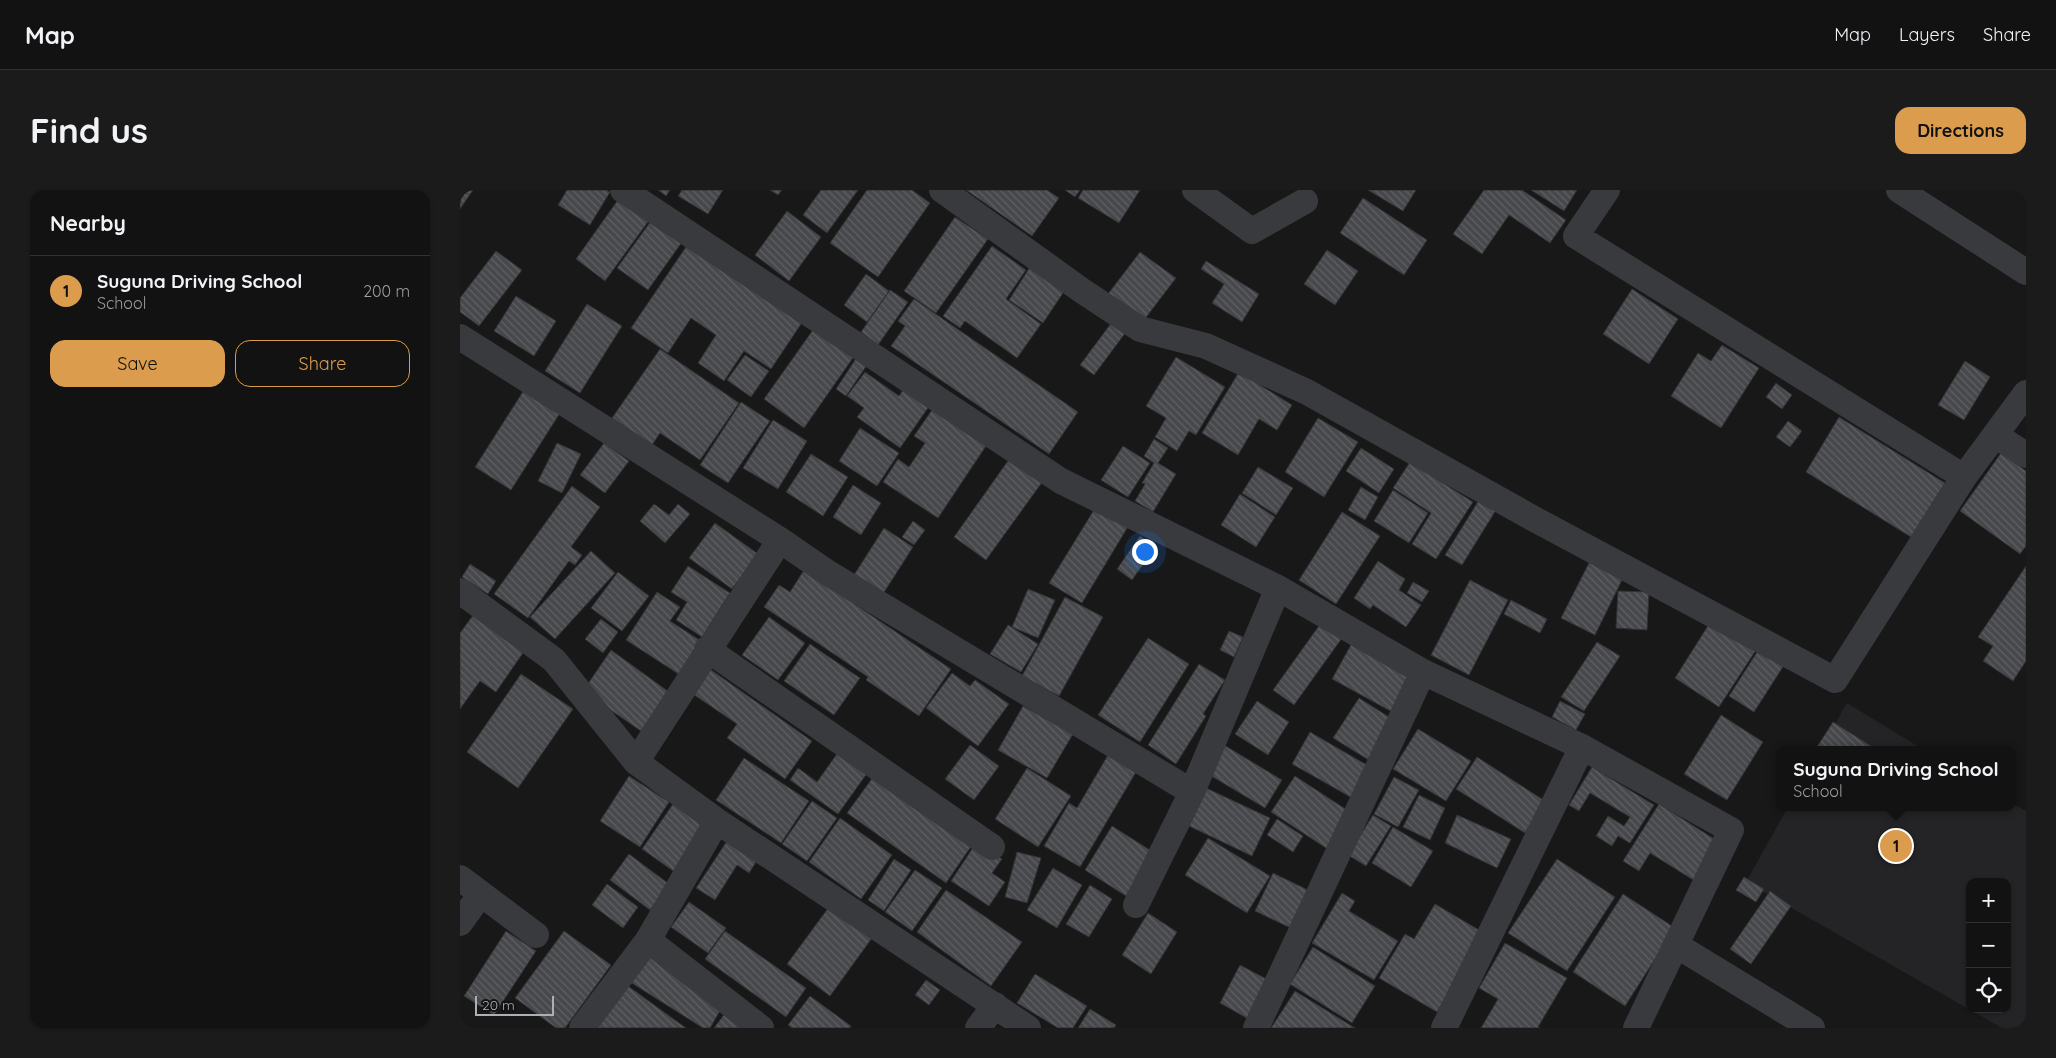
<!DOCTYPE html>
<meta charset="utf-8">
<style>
body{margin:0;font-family:Quicksand,sans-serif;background:#1b1b1c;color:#f1f3f6}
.controls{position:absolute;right:15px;bottom:15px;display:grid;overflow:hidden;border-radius:10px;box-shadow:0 1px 4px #0004}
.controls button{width:45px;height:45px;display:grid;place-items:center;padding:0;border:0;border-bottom:1px solid #313233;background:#121213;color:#f1f3f6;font:25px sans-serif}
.scale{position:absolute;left:15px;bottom:12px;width:79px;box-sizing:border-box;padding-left:5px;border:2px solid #abb0b7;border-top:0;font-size:14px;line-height:18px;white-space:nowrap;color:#abb0b7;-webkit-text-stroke:4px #131314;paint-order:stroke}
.you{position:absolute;left:684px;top:361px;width:18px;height:18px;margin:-12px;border:4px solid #fff;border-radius:50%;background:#1a73e8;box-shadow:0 0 0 8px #1a73e833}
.badge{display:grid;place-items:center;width:32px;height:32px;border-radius:50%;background:#db9c4e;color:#111;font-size:16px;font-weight:700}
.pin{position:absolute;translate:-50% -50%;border:2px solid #fff;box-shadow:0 1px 5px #0006}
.popup{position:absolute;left:1316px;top:556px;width:240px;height:65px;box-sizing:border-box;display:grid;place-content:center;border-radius:10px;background:#121213;filter:drop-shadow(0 1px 4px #0005);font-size:16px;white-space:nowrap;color:#9c9ea0}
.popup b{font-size:19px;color:#f1f3f6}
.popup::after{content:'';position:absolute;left:50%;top:100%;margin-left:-10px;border:10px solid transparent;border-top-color:#121213}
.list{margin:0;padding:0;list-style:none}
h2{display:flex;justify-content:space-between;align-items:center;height:65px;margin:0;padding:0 20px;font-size:21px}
h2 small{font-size:16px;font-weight:400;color:#9c9ea0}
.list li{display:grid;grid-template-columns:32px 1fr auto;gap:15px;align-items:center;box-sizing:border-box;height:70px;padding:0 20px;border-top:1px solid #313233}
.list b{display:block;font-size:19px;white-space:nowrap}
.list p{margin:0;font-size:16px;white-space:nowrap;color:#9c9ea0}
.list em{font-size:16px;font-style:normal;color:#9c9ea0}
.actions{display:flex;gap:10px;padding:15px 20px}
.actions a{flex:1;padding:11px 0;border:1px solid #db9c4e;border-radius:15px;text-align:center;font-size:18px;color:#db9c4e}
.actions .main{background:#db9c4e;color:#111}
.icon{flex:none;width:28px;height:28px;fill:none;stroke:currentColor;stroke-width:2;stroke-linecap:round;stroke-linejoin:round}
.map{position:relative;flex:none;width:1566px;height:838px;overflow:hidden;border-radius:15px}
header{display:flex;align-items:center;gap:30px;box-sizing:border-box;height:70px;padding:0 25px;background:#121213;border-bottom:1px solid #313233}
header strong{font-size:24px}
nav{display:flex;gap:28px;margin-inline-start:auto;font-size:18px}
.intro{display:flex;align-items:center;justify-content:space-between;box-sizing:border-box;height:120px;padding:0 30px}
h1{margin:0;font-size:35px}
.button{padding:12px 22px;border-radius:15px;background:#db9c4e;color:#111;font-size:18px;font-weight:700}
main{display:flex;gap:30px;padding:0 30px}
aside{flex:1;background:#121213;border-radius:15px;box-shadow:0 1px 4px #0004}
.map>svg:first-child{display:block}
.built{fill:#242426;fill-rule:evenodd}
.building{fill:url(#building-back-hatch);stroke:#323235}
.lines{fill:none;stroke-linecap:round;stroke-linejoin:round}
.street{stroke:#393a3e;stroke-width:26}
</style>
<header>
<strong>Map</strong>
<nav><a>Map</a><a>Layers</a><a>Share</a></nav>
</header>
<div class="intro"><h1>Find us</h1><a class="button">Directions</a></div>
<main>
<aside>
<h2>Nearby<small></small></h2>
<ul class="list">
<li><span class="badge">1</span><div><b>Suguna Driving School</b><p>School</p></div><em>200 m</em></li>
</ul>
<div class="actions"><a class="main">Save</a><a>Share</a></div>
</aside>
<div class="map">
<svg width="1566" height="838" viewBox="0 0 1566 838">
<defs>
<pattern id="building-back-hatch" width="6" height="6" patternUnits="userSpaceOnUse" patternTransform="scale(1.25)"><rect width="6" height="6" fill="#47484b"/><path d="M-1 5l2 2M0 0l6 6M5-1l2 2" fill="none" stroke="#5f6063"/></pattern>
</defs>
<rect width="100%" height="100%" fill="#181819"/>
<path class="built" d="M1387 513 1464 560H1360Z
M1552 613 1566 621V838H1542L1286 692 1328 617H1552ZM1510 692H1547V819H1510Z"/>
<path class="building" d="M0 0H13L0 19Z
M107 0H146L150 2 130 35 98 15Z
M198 0H210L206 6Z
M222 0H263L248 24 218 6Z
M310 0H322L318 5Z
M361 0H398L367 43 343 25Z
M407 0H452L470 13 418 87 370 53Z
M506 0H587L599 8 572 46Z
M605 0H620L615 7Z
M623 0H680L659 33 618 8Z
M908 0H956L943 21Z
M1024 0H1062L1106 30 1090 53 1049 25 1022 64 993 44Z
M1071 0H1117L1104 21Z
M160 7 190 29 145 91 116 69Z
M903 8 967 50 944 85 880 43Z
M327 21 361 47 329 91 295 65Z
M495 27 528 49 476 123 444 101Z
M191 31 222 52 188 100 157 78Z
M228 54 343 131 311 179 284 161 264 191 238 173 256 145 231 128 208 163 171 138Z
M532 56 566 80 546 109 581 134 557 168 505 131 500 138 483 126Z
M867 60 898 81 875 115 844 94Z
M36 61 62 80 19 136 0 122V108Z
M680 62 716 88 684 130 648 104Z
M746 71 799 104 782 132 752 113 764 94 741 79Z
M570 77 605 100 583 133 549 110Z
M406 84 429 101 407 132 384 115Z
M1172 99 1218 129 1189 174 1143 144Z
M430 100 448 112 418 155 401 142Z
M56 106 96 131 74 166 34 141Z
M454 109 618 222 589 264 431 156 445 136 438 131Z
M127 114 162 136 120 203 85 181Z
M652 132 666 142 634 185 620 175Z
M355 137 395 165 344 238 304 209Z
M1262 155 1299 178 1261 238 1211 206 1238 163 1251 171Z
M200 159 279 213 240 270 200 243 192 255 152 228Z
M285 165 309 181 291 207 267 190Z
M397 167 407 175 386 206 376 199Z
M716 167 765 197 736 245 729 241 717 261 695 247 706 228 686 216Z
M1505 171 1530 187 1504 230 1478 215Z
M405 182 439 206 445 197 470 215 440 258 397 227 404 218 387 206Z
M779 182 832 215 817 240 799 229 778 265 742 243Z
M1316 193 1332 205 1322 219 1306 207Z
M64 200 100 223 51 300 15 277Z
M281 212 310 231 268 293 240 275Z
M474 217 528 253 478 328 423 292 438 269 449 277 465 253 454 246Z
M1379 227 1485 293 1451 347 1346 282Z
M858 228 898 252 864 307 825 282Z
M313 230 347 251 318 299 283 278Z
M1328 231 1342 241 1330 257 1316 247Z
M400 238 439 263 417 296 379 271Z
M694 249 708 258 698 273 716 284 693 322 675 311 685 294 682 293 694 273 684 266Z
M97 253 121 264 102 303 78 291Z
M144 253 169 271 145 303 120 285Z
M663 256 690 273 668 307 641 290Z
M901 258 934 279 919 303 886 281Z
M1541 263 1566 281V356L1560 364 1500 321Z
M351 264 388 287 363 326 326 302Z
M550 268 583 291 526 370 494 347Z
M950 272 1013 312 976 369 952 354 971 323 933 298Z
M798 277 833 298 816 325 782 303Z
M393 295 421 313 401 345 373 327Z
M112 296 140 317 111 357 122 365 115 375 109 371 68 428 34 404Z
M901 297 918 307 905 330 888 320Z
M933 300 968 323 949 353 914 331Z
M780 304 815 327 796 357 761 335Z
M1019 310 1036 320 1002 375 985 365Z
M194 314 209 325 218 314 230 324 205 353 180 331Z
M637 315 669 335 622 413 589 393Z
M882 322 920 346 876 414 839 390Z
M453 331 465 340 454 355 442 347Z
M255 333 298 364 272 399 229 368Z
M424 338 453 357 423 404 394 385Z
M680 346 695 357 672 390 657 379Z
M131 361 155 383 95 449 70 427Z
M918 371 945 389 939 400 961 415 946 437 913 415 910 419 894 408Z
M1130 371 1163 388 1135 445 1101 428Z
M10 374 36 391 28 404 2 387Z
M228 376 270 403 242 447 216 430 227 412 211 402Z
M1566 376V471L1553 491 1523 471 1533 456 1518 447Z
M344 380 491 479 459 526 406 490 408 487 304 417 319 395 330 402Z
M158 382 189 406 162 441 131 418Z
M1010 390 1048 410 1009 485 971 465Z
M953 392 969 401 962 412 947 403Z
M568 399 595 410 578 448 552 437Z
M1158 401 1189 402 1187 440 1156 438Z
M197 402 220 417 210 431 241 451 220 485 166 450Z
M605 407 643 427 599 506 562 486Z
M1051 410 1087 429 1080 443 1044 424Z
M14 424 65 460 36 502 20 491 0 519V443Z
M309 427 345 453 318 490 282 465Z
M141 429 158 442 143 463 125 449Z
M1251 431 1296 460 1259 517 1215 488Z
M861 433 882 448 834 515 813 500Z
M548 435 578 454 561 482 530 464Z
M769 441 783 447 774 467 760 460Z
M688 448 729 474 680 552 638 525Z
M1137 452 1160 466 1124 521 1101 507Z
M892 453 954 487 934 523 872 489Z
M350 454 400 488 374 525 324 491Z
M1301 456 1326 472 1294 522 1269 506Z
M151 460 209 502 181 541 123 501Z
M739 474 765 490 743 524 746 526 716 574 688 555Z
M247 477 352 551 325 589 267 548 277 534 230 502Z
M492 483 510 496 515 490 549 514 518 556 466 518Z
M61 484 113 519 58 598 7 562Z
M899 508 937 532 912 572 873 548Z
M797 511 829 532 808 565 775 544Z
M1100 511 1125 524 1116 540 1092 527Z
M563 516 613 544 587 588 538 560Z
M1261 525 1303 552 1267 610 1224 584Z
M1373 532 1411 556 1409 560H1355Z
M958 539 1011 571 986 611 933 579Z
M850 542 912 578 894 609 832 574Z
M759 552 822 590 805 618 743 581Z
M510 555 539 576 514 610 485 589Z
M379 561 408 582 378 624 330 590 338 578 357 592Z
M648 565 676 582 620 677 584 656 609 613 617 618Z
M1017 567 1085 611 1065 643 996 599Z
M284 568 349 611 321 653 256 610Z
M1132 577 1194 615 1170 653 1158 646 1152 656 1136 646 1148 626 1164 636 1170 627 1130 603 1119 621 1109 615Z
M567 578 611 606 578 657 535 629Z
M416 583 514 652 486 693 387 623Z
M169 586 209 612 180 657 140 631Z
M835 586 893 624 869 660 811 622Z
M934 587 959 600 938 637 914 624Z
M746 598 810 628 792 666 729 636Z
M959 605 985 618 970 650 943 637Z
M352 611 377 628 347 671 322 654Z
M213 614 247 638 216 683 182 659Z
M1199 614 1259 652 1235 691 1190 663 1179 681 1163 671Z
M913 625 931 636 906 676 888 665Z
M997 625 1051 649 1037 678 985 653Z
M380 628 432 665 401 709 349 672Z
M817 629 843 646 833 662 807 645Z
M652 636 693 662 666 706 625 680Z
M933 637 973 661 951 697 912 673Z
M271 645 301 664 289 683 277 675 255 710 236 698Z
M748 648 810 686 787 723 725 685Z
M516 653 542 669 532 683 545 692 529 716 491 691Z
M557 662 581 668 567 713 545 707Z
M169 664 209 694 190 720 150 690Z
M434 669 451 680 424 721 408 710Z
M1097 669 1155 707 1107 781 1048 743Z
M593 678 622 695 597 738 567 720Z
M455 680 482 698 452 741 425 722Z
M813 683 852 702 835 740 795 721Z
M1284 687 1304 699 1296 712 1276 700Z
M147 694 178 717 163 738 132 715Z
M630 695 652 709 629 747 606 734Z
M486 700 562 752 531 796 457 742Z
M1310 701 1331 716 1291 774 1270 759Z
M882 703 895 711 889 721 938 751 914 790 852 753Z
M1163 704 1215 738 1165 816 1113 782Z
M229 712 266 738 248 763 211 737Z
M975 714 1024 743 977 822 919 788 945 744 954 749Z
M369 717 412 748 370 806 327 774Z
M688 723 717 742 691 784 662 765Z
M46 741 76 761 34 825 4 806Z
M104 741 151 775 105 838H96L55 808Z
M265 741 346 798 326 827 245 769Z
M1045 753 1107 788 1078 837 1080 838H1021L1038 809 1019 798Z
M853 757 915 796 892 833 830 794Z
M185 762 265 812 250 838H243L167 790Z
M780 775 812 792 792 831 760 813Z
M575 784 627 816 613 838H598L557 813Z
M466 790 480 800 469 815 455 805Z
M168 796 226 838H137Z
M835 801 895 838H811Z
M350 806 391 836 390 838H332L328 835Z
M269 818 295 838H254Z
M630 819 656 835 654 838H618Z"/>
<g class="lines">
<path class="street" d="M163 0 601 291 818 398 963 482 1122 557 1271 640 1176 838
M482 0 621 100 680 139 746 156 847 202 1076 330 1375 490 1504 287 1116 46 1147 0
M735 0 792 41 845 11
M1439 0 1566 82
M0 147 320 350 368 383 732 602 818 398
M1535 245 1566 265
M1504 287 1566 203
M320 350 176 572 257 631 568 838
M0 401 94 470 176 572
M247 459 532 657
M0 688 76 745
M676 715 732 602
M0 733 21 704
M188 750 301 838
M1216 755 1352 838
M122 838 188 750 257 631
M518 838 535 815
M796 838 963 482
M984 838 1122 557"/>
</g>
</svg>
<div class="controls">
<button>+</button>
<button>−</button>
<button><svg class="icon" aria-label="locate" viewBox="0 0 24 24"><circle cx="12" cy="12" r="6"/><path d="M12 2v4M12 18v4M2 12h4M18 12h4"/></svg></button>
</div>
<div class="scale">20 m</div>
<div class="you"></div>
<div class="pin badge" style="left:1436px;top:656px">1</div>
<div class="popup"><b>Suguna Driving School</b>School</div>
</div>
</main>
